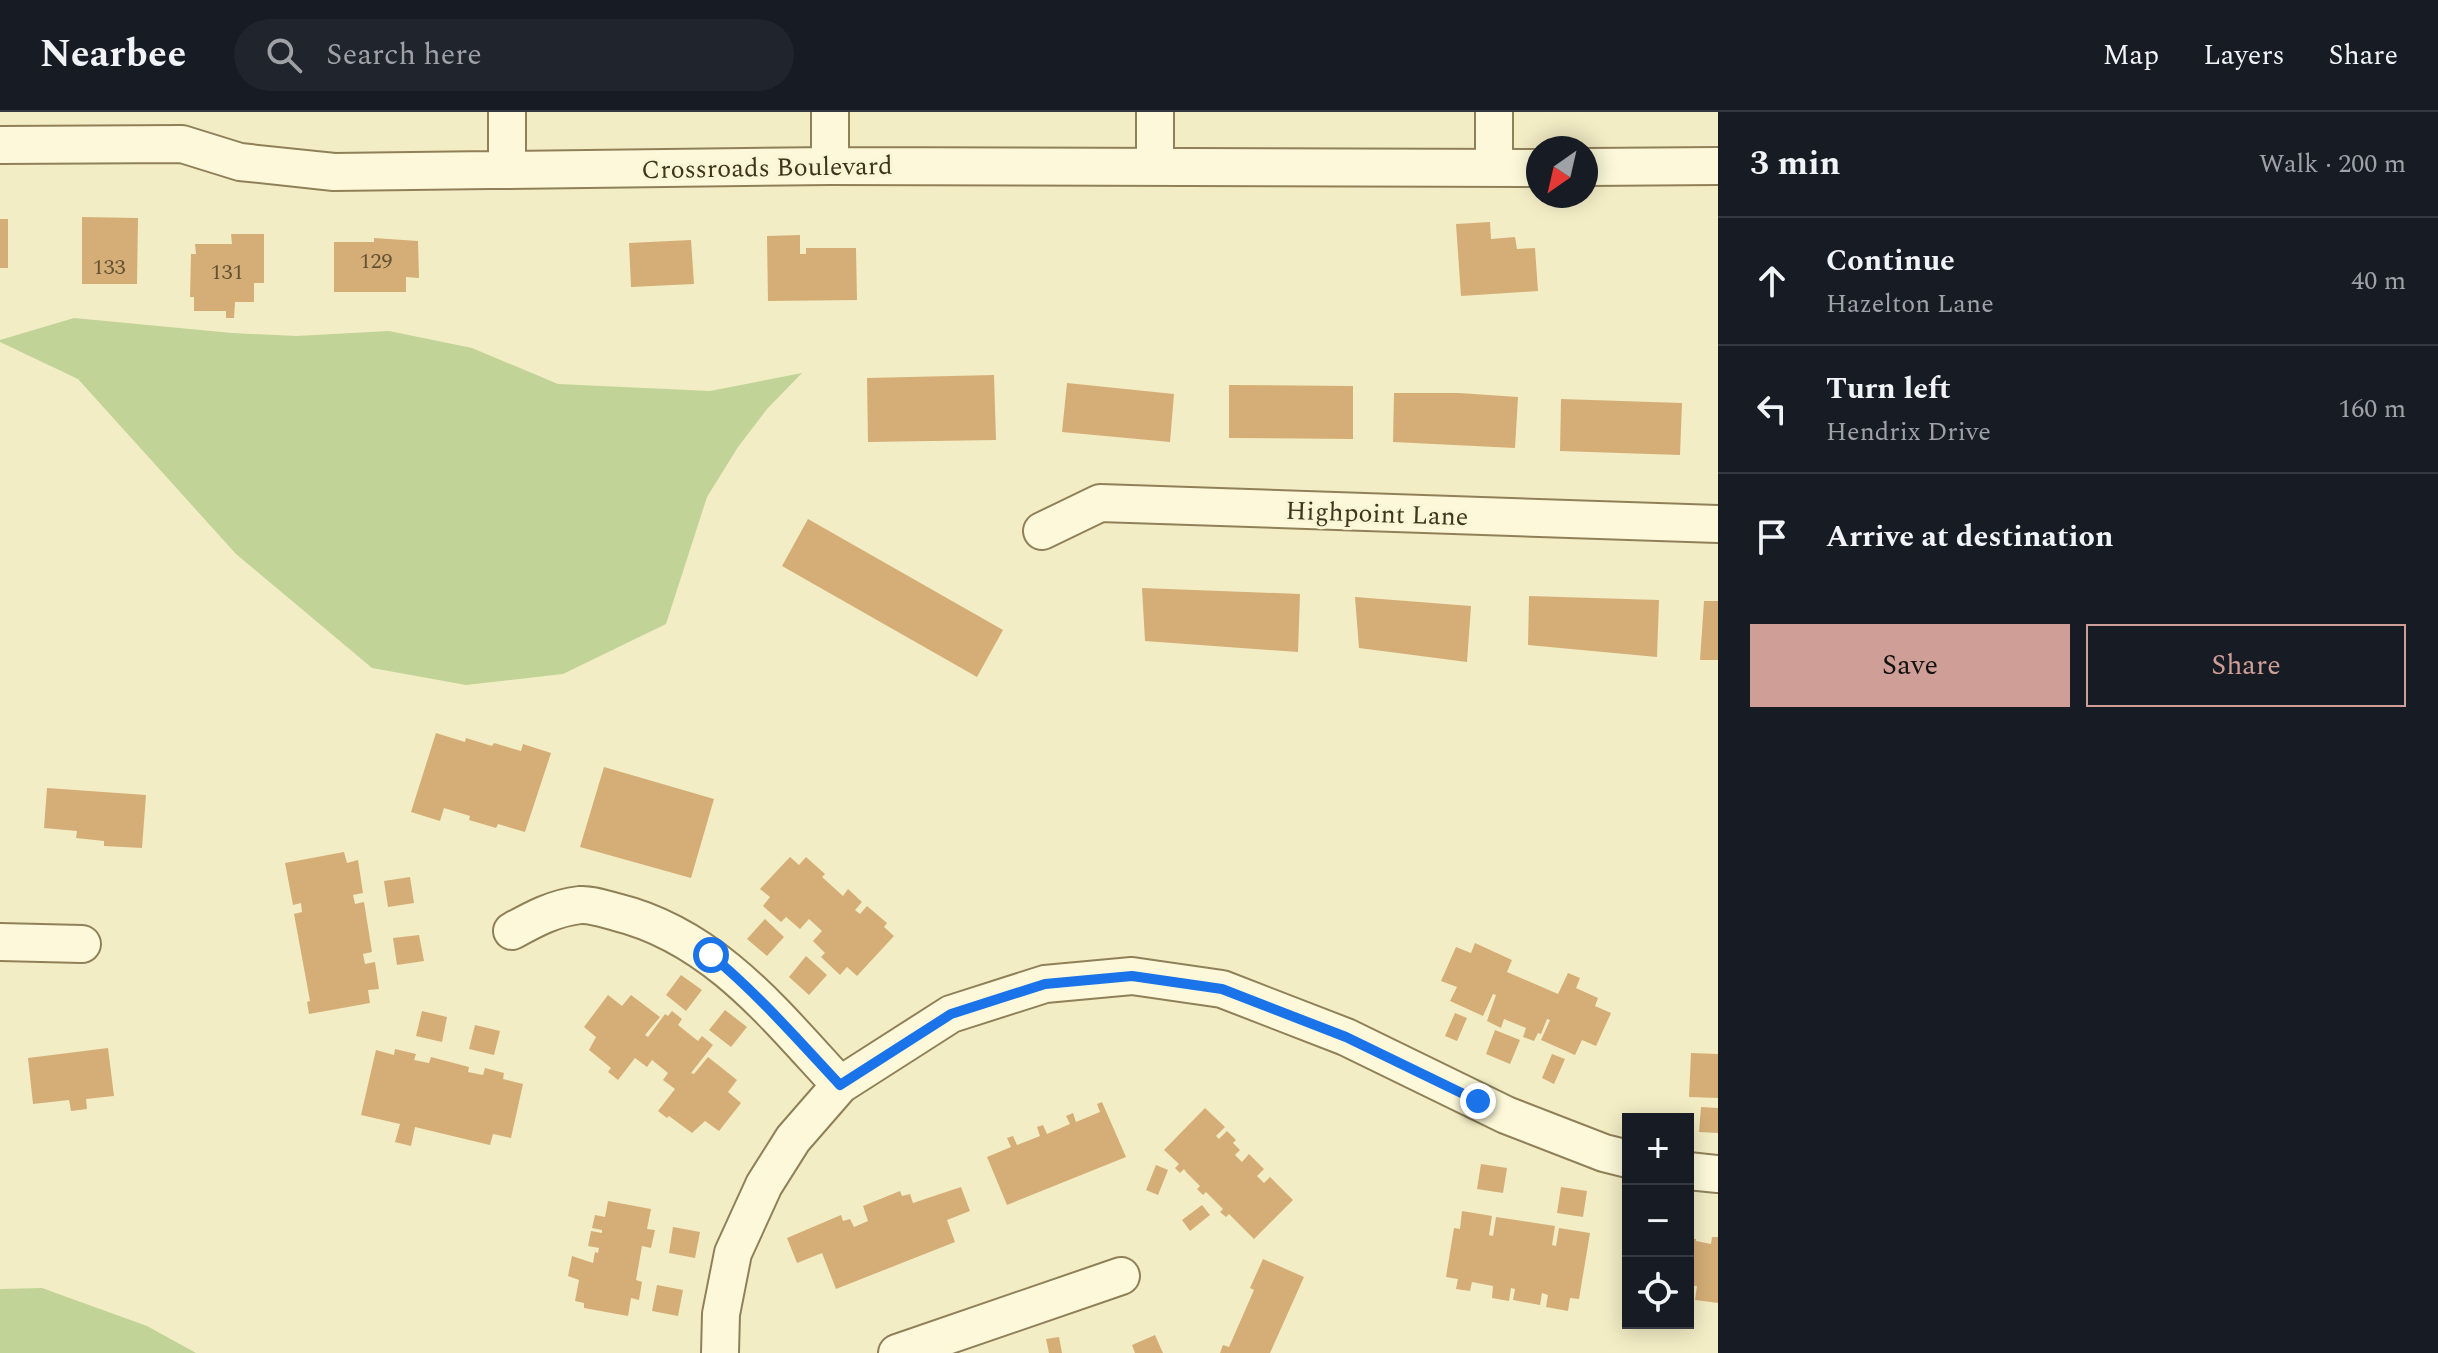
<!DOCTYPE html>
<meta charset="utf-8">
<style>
body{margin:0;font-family:Spectral,serif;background:#20242c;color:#f1f3f6}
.controls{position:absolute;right:24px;bottom:24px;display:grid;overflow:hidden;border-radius:0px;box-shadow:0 4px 20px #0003}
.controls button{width:72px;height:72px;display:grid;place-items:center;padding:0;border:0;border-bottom:2px solid #363941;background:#171b24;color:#f1f3f6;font:40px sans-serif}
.compass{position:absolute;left:1526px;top:24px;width:72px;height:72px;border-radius:50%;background:#171b24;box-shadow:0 4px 20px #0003;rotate:214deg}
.stop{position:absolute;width:24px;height:24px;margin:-18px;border:6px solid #1a73e8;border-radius:50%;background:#fff}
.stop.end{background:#1a73e8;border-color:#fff;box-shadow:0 2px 8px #0008}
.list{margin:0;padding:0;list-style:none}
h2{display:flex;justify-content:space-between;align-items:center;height:104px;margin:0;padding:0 32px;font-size:34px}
h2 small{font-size:26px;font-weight:400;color:#9ea1a6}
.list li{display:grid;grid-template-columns:52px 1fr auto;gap:24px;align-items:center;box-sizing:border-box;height:128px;padding:0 32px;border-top:2px solid #363941}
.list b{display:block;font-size:30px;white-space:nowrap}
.list p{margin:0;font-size:26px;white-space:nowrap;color:#9ea1a6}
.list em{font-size:26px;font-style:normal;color:#9ea1a6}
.actions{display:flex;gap:16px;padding:24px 32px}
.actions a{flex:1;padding:18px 0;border:2px solid #cf9e96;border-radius:0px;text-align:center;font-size:28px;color:#cf9e96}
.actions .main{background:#cf9e96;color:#111}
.icon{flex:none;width:44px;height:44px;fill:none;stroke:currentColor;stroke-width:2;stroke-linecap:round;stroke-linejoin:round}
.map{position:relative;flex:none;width:1718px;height:1241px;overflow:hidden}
header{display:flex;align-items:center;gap:48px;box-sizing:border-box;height:112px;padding:0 40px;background:#171b24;border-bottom:2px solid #363941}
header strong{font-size:38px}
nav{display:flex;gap:44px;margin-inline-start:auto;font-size:28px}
.search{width:560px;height:72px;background:#20242c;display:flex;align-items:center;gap:20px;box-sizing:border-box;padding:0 28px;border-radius:44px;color:#9ea1a6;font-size:30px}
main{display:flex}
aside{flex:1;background:#171b24}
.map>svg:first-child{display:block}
.green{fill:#c1d397}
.building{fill:#d5ae77}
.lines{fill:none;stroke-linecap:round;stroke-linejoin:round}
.minor-casing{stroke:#908058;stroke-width:40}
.minor{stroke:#fcf8d9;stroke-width:36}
.route{stroke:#1a73e8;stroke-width:10}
.labels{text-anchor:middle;stroke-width:6;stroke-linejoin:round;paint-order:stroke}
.number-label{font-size:22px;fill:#645234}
.street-label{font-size:26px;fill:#3f341e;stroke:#f9f5d5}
</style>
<header>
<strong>Nearbee</strong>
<div class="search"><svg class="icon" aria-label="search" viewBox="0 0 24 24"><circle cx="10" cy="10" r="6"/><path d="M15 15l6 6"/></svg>Search here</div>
<nav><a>Map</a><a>Layers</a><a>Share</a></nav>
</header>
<main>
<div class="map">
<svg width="1718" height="1241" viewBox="0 0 1718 1241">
<rect width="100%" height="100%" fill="#f3edc5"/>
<path class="green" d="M74 206 232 221 296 224 389 219 472 236 558 272 710 279 802 261 767 297 738 335 707 385 666 512 563 562 466 573 372 556 236 442 78 267 0 230V228Z
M42 1176 147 1214 196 1241H0V1177Z"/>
<path class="building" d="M82 105 138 106 137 172H82Z
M0 107H8V156H0Z
M1490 110 1491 127 1515 125 1517 137 1535 136 1538 179 1461 184 1456 112Z
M231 122H264V171H254V190H235L234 206H226V199H194V185H190L191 142H196L195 132H232Z
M800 123V142H806V136H856L857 188 768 189 767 124Z
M374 126 418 129 419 166 406 165V180H334V130H374Z
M691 128 694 172 631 175 629 131Z
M994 263 996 328 868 330 867 266Z
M1067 271 1174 282 1170 330 1062 320Z
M1229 273 1353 274V327L1229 326Z
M1394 281H1459L1518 285 1515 336 1393 330Z
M1561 287 1682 291 1680 343 1560 339Z
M808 407 1003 518 977 565 782 454Z
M1142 476 1300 482 1298 540 1145 529Z
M1529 484 1659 488 1657 545 1528 533Z
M1355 485 1471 494 1467 550 1359 536Z
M1704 489H1718V548H1700Z
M436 621 465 630 466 626 492 634 494 631 521 639 523 632 551 641 525 720 498 712 496 716 469 708 470 704 444 696 440 709 411 700Z
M604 655 714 687 691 766 580 735Z
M47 676 146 683 142 736 104 734V729L76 726 77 719 44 716Z
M344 740 347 751 358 748 363 781 353 783 355 792 364 790 372 840 363 842 365 852 375 850 379 877 368 878 370 891 309 902 307 890 310 889 294 802 302 800 301 791 293 793 285 751Z
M790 745 799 753 806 745 825 762 822 765 843 784 848 777 862 790 855 798 860 802 867 794 887 811 884 815 894 824 857 864 847 855 840 863 821 845 825 841 813 829 822 819 809 807 800 817 786 805 781 810 763 794 770 785 760 777Z
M410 765 414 791 388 795 384 769Z
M765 807 784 825 767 844 747 827Z
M419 823 424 849 397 853 393 826Z
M1475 831 1512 848 1507 860 1558 882 1568 861 1580 866 1576 876 1598 886 1595 894 1611 901 1596 934 1582 928 1575 943 1541 928 1550 908 1547 907 1541 922 1538 921 1534 929 1523 925 1526 916 1504 907 1501 916 1487 909 1496 883 1493 882 1483 904 1450 889 1457 875 1441 869 1456 835 1471 841Z
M806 844 827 863 809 883 789 865Z
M681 863 702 878 686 899 666 883Z
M608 883 622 894 631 883 660 905 645 923 648 925 665 902 668 904 672 899 682 907 678 913 698 929 702 924 713 933 691 961 694 962 708 945 737 968 728 980 741 991 719 1019 705 1009 692 1021 669 1004 667 1006 658 999 675 977 663 968 668 961 652 948 647 955 635 946 618 968 608 960 611 956 589 938 596 925 584 915Z
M725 898 747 915 731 935 709 918Z
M422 899 447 905 442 930 416 924Z
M1455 901 1467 906 1457 929 1445 924Z
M475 913 500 919 494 943 469 937Z
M1495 918 1520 928 1510 952 1486 942Z
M108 936 114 984 86 987 87 997 71 999 69 988 33 992 28 946Z
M395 937 416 942 414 948 429 951 431 945 469 955 468 960 483 963 485 956 504 961 503 967 523 972 511 1026 493 1022 490 1033 415 1015 411 1034 395 1030 400 1012 361 1003 376 938 394 943Z
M1691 941 1718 942V986L1689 985Z
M1552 942 1565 947 1554 972 1542 966Z
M1102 990 1126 1045 1007 1093 987 1045 1011 1035 1007 1026 1013 1024 1017 1033 1040 1024 1037 1015 1043 1013 1047 1022 1070 1012 1066 1004 1073 1001 1076 1010 1100 1000 1097 992Z
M1701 995 1718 996V1021L1699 1020Z
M1205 996 1225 1015 1216 1024 1219 1027 1227 1019 1236 1028 1233 1031 1240 1038 1235 1043 1242 1050 1249 1042 1264 1057 1257 1064 1264 1071 1270 1065 1293 1088 1254 1127 1229 1102 1226 1105 1220 1100 1223 1097 1206 1080 1203 1083 1197 1077 1200 1074 1186 1060 1184 1057 1180 1061 1175 1056 1179 1052 1164 1038Z
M1481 1052 1507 1056 1503 1081 1477 1077Z
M1156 1053 1168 1058 1158 1083 1146 1078Z
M961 1075 970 1099 947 1108 955 1130 836 1177 822 1141 797 1151 787 1126 841 1103 843 1109 850 1107 854 1115 868 1109 863 1094 900 1079 902 1084 910 1082 913 1091Z
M1561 1075 1587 1079 1583 1105 1557 1101Z
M608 1089 651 1097 647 1117 655 1118 651 1136 642 1134 636 1168 642 1170 639 1188 631 1186 628 1204 584 1196V1191L575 1189 579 1168 568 1164 572 1144 593 1151 595 1140 598 1141 599 1136 588 1134 591 1119 602 1121V1118L592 1116 595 1103 605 1105Z
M1202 1093 1210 1103 1190 1119 1182 1108Z
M1462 1099 1492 1104 1489 1123 1493 1124 1496 1105 1555 1114 1552 1133 1556 1134 1559 1116 1590 1121 1579 1187 1570 1186 1568 1199 1546 1195 1548 1183 1542 1181 1540 1193 1513 1188 1515 1177 1511 1176 1509 1189 1492 1186 1493 1174 1472 1170 1470 1179 1456 1177 1458 1167 1446 1165 1454 1116 1460 1117Z
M673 1115 700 1120 695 1146 669 1141Z
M1712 1125H1718V1191L1695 1188 1697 1174 1688 1173V1126L1696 1127V1129L1711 1132Z
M1263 1147 1304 1165 1270 1241H1220L1223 1233 1229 1235 1254 1178 1250 1176Z
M657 1173 683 1178 678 1204 652 1199Z
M1155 1223 1163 1241H1135L1132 1233Z
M1059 1225 1062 1241H1049L1046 1227Z"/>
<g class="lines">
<g class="minor-casing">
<path id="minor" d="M830 0V54
M1155 0V54
M0 33 182 32 240 50 334 60 830 54 1538 56
M1586 55 1718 54
M1494 56V0
M507 58V0
M1042 419 1100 391 1718 412
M512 819C534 807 554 796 580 793 591 792 605 797 616 800 714 824 775 903 840 973
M0 830 82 832
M1688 1059 1718 1062
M720 1241 721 1202 733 1141 764 1073 793 1027 840 973 951 902 1045 872 1132 864 1222 877 1346 925 1506 1003 1604 1041 1628 1047
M897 1241 1121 1164"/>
</g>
<use href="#minor" class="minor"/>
</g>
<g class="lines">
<path class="route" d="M711 843C758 882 799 929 840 973L951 902 1045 872 1132 864 1222 877 1346 925 1478 989"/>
</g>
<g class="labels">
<g class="number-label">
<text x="376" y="156">129</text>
<text x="109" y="162">133</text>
<text x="227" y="167">131</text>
</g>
<g class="street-label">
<text transform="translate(767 55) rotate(-1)" y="9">Crossroads Boulevard</text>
<text transform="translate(1377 401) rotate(2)" y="9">Highpoint Lane</text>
</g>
</g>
</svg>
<div class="controls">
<button>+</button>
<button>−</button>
<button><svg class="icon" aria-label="locate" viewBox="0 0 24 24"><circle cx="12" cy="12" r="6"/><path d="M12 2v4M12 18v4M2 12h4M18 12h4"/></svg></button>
</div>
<svg class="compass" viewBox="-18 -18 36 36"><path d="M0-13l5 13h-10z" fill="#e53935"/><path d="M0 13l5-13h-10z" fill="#9ea1a6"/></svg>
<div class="stop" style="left:711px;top:843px"></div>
<div class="stop end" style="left:1478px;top:989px"></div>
</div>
<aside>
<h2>3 min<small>Walk · 200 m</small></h2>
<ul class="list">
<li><svg class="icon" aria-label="ahead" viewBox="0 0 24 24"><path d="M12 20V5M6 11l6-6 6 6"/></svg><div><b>Continue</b><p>Hazelton Lane</p></div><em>40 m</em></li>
<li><svg class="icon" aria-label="left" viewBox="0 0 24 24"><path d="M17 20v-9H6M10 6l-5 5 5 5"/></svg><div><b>Turn left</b><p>Hendrix Drive</p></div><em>160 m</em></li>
<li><svg class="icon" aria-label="arrive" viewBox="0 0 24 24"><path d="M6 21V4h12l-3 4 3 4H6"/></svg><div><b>Arrive at destination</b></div></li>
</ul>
<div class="actions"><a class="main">Save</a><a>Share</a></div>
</aside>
</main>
